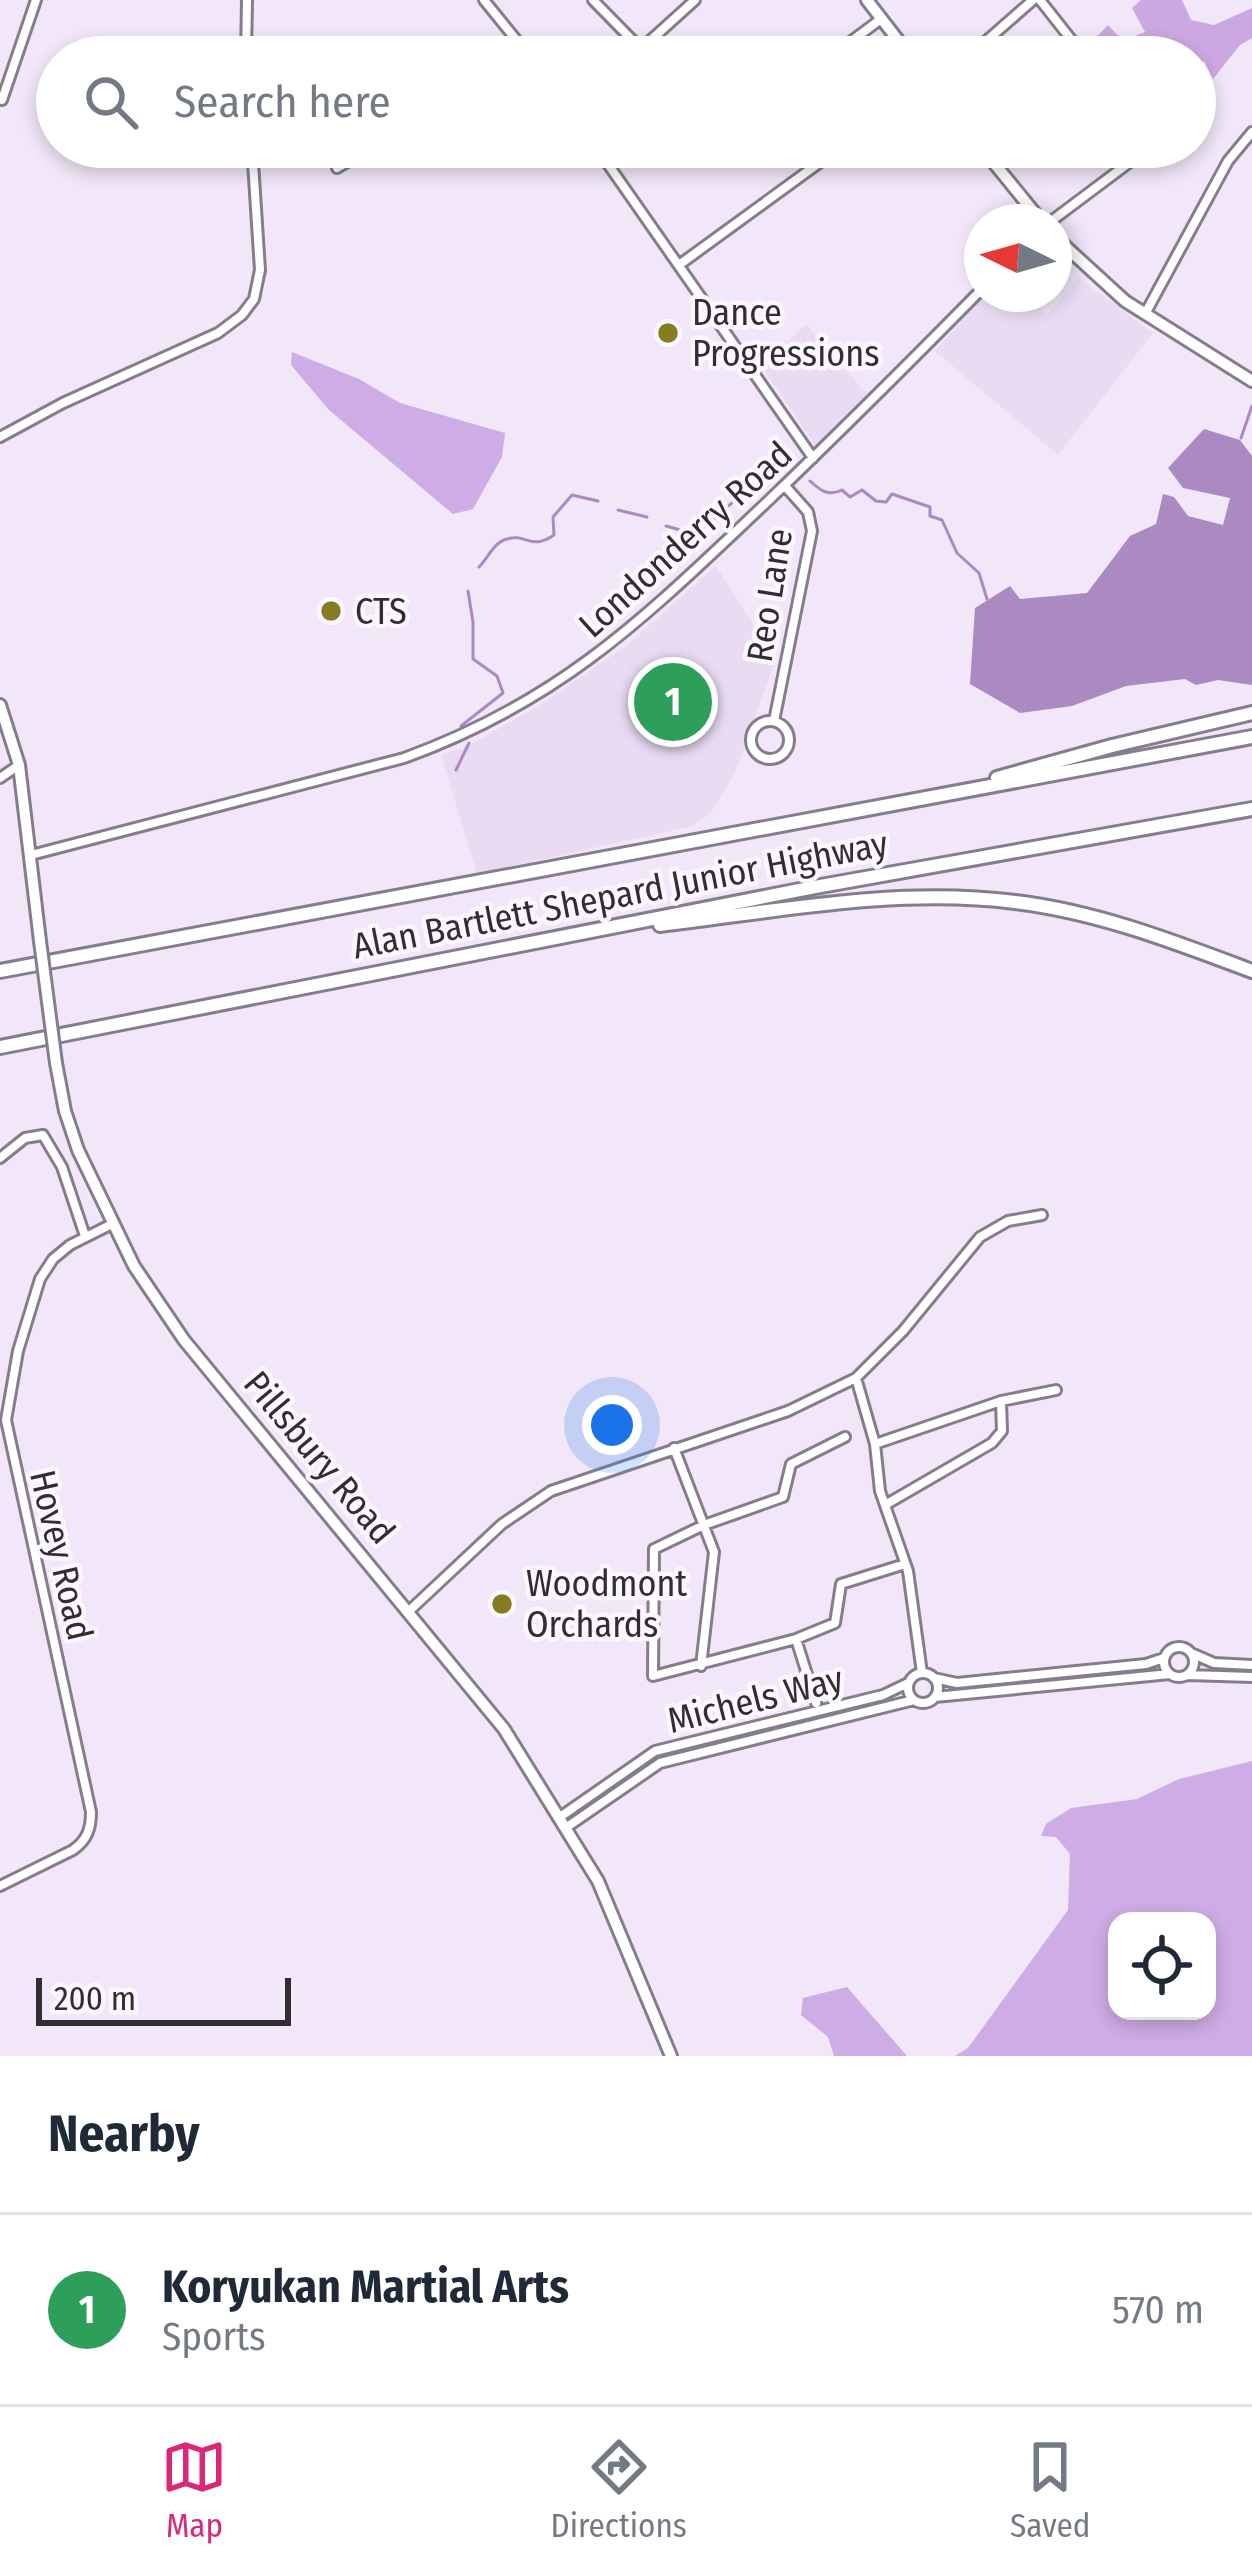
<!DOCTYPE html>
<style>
body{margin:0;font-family:"Fira Sans Condensed",sans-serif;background:#f2f2f3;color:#1f2937}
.controls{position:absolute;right:36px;bottom:36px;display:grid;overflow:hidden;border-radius:24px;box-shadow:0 6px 18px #0003}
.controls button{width:108px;height:108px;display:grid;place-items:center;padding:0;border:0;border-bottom:3px solid #e0e1e3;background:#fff;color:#1f2937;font:60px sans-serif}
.compass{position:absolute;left:964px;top:204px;width:108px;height:108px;border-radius:50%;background:#fff;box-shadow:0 6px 18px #0003;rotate:275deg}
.scale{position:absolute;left:36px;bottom:30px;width:255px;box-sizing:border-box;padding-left:12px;border:6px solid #312d33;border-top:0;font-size:33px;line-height:42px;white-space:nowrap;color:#312d33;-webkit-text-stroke:9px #fbf7fe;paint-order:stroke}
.you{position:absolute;left:612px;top:1425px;width:42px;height:42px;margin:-30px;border:9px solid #fff;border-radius:50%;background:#1a73e8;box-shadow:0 0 0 18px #1a73e833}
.badge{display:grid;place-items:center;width:78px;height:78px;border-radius:50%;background:#db2777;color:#fff;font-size:39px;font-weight:700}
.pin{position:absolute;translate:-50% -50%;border:6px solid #fff;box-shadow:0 3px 12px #0006}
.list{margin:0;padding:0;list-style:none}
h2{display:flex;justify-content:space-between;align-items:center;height:156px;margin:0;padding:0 48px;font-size:51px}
h2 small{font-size:39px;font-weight:400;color:#747a83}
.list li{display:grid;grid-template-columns:78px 1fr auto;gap:36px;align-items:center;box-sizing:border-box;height:192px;padding:0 48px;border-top:3px solid #e0e1e3}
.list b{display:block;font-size:45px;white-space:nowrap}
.list p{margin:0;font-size:39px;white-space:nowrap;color:#747a83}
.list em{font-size:39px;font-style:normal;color:#747a83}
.icon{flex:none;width:66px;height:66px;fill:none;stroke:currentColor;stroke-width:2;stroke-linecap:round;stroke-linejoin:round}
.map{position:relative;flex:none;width:1252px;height:2056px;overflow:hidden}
.search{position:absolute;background:#fff;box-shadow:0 6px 18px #0003;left:36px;right:36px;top:36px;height:132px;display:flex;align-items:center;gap:30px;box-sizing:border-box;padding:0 42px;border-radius:66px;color:#747a83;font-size:45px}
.sheet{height:348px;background:#fff}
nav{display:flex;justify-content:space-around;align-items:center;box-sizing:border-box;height:168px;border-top:3px solid #e0e1e3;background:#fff;font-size:33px;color:#747a83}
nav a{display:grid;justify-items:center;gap:6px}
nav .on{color:#db2777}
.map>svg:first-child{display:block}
.built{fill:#e9dbf2}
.green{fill:#ceace5;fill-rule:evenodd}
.forest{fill:#cba8e2}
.water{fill:#ab8ac1}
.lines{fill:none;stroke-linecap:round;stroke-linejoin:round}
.stream{stroke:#ab8ac1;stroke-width:3}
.street-casing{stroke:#867d8c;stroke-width:14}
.secondary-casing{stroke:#867d8c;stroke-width:16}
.primary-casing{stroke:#867d8c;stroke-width:16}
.highway-casing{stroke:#867d8c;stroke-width:18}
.street{stroke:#fff;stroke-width:8}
.secondary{stroke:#fff;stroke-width:10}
.primary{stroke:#fff;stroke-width:10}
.highway{stroke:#fff;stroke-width:12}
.secondary-bridge-casing{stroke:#867d8c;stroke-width:16;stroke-linecap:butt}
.secondary-bridge{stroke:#fff;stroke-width:10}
.poi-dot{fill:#887c22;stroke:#fbf7fe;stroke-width:4.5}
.labels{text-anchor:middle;stroke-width:9;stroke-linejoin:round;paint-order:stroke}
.poi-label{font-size:36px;fill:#312d33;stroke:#fbf7fe;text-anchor:start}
.street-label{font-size:36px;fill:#312d33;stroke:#fbf7fe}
</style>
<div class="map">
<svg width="1252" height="2056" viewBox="0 0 1252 2056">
<rect width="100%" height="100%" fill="#f1e7f8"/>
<path class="built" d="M1079 278 1153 333 1058 455 935 351 986 294H1025L1047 315Z
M806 324 867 394 815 445 762 367Z
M716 566 776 659 734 775 711 812 693 826 477 874 441 755 468 746 535 708 626 646Z"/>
<path class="green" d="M292 352 359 379 400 403 505 433 502 457 473 509 453 514 329 410 291 365Z
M1252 1761V2056H955L968 2048 1068 1910 1070 1854 1056 1837 1041 1836 1046 1824 1071 1808 1137 1799 1179 1779ZM1207 1921V2011H1117V1921Z
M847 1987 907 2056H834L828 2037 801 2015 803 1998Z"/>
<path class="forest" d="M1141 0H1182L1191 20 1214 25 1252 8V38L1240 45 1213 79 1204 61 1195 68V57H1091L1085 49 1108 25 1123 41 1145 32 1132 8Z"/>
<path class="water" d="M1204 429 1240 440 1252 456V685L1218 680 1196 685 1185 679 1126 686 1072 706 1020 713 970 684 975 608 1010 586 1020 599 1087 593 1130 536 1156 524 1163 494 1174 497 1188 516 1223 525 1230 498 1183 488 1168 468Z"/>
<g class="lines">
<path class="stream" d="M1241 438 1252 406
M810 481C820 490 828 497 842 490L850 497 862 490 876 501 886 502 892 494 930 507V516L942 520 957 553 979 573 987 599
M618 510 647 517
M666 526 691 533 703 529 778 461H794
M479 567C488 558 494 542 507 539 526 533 531 551 554 535L553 517 572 495 598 501
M461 726 503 693 497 676 473 659V622L468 591
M456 770 469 743"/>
<g class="street-casing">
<path id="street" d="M484 0 530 57
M593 0 641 49
M1040 0 1085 57
M246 57 247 0
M510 57 523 48
M632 57 695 0
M830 57 881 19
M968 57 1033 0
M2 100 36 0
M1195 115 1204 109
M596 147 813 458
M337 168 374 147
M1050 222 1150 147
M679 265 841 147
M1145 314 1228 161 1252 132
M0 437 63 403 218 333 242 315 254 299 260 270 252 147
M751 740a19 19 0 1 1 38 0a19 19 0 1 1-38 0Z
M774 721 812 531 808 512 785 486
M0 778 19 765
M31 855 404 758C564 700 647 615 767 502 840 432 911 361 982 289
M0 1158 25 1138 43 1135 62 1167 85 1236
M856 1378 875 1444 880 1491 908 1571 922 1673
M845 1437 791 1464 783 1497 704 1525 654 1549 653 1676 796 1639 835 1623 841 1584 905 1564
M875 1444 1001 1401 1056 1390
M674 1448 714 1552 701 1666
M885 1505 992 1443 1002 1431 1001 1401
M408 1612 502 1524 551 1491 788 1411 856 1378 903 1331 980 1237 1008 1221 1042 1215
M796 1639 816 1703
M1164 1662a15 15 0 1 1 30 0a15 15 0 1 1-30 0Z
M1191 1653 1214 1663 1252 1665
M908 1688a15 15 0 1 1 30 0a15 15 0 1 1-30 0Z
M1187 1675 1252 1677
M934 1678 957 1683 1146 1664 1164 1658
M935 1697 1170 1674
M560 1817 655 1751 883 1695 908 1683
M567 1827 660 1763 914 1700
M0 1886 73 1850C87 1840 91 1829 91 1812L6 1420 18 1351 40 1279 53 1259 70 1245 112 1224"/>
</g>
<g class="secondary-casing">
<path id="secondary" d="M0 705 19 765 40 941
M56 1063 65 1111 78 1150 134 1266 184 1340 504 1729 598 1881 671 2056"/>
</g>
<g class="primary-casing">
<path id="primary" d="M867 0 911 57
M981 147 1042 222
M1054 236 1125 301 1252 381"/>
</g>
<g class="highway-casing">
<path id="highway" d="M997 778 1112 746 1252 713
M660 925C777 911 898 887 1015 902 1098 912 1175 942 1252 971
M0 971 1252 737
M0 1047 815 887 1252 809"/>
</g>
<use href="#street" class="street"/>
<use href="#secondary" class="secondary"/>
<use href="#primary" class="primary"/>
<use href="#highway" class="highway"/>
<g class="secondary-bridge-casing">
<path id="secondary-bridge" d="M40 941 56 1063"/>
</g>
<use href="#secondary-bridge" class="secondary-bridge"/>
</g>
<g class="poi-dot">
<circle cx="668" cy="333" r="12"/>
<circle cx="331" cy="611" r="12"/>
<circle cx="502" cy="1604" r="12"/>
</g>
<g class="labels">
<g class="poi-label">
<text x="692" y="325">Dance<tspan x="692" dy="41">Progressions</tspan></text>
<text x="355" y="624">CTS</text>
<text x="526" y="1596">Woodmont<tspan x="526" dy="41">Orchards</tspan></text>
</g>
<g class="street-label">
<text transform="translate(685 539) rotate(-42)" y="13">Londonderry Road</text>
<text transform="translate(769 595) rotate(-81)" y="13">Reo Lane</text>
<text transform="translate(620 894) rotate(-11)" y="13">Alan Bartlett Shepard Junior Highway</text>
<text transform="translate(320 1457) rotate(50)" y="13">Pillsbury Road</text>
<text transform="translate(62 1555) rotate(77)" y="13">Hovey Road</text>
<text transform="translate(755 1699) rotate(-14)" y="13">Michels Way</text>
</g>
</g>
</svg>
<div class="controls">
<button><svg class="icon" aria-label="locate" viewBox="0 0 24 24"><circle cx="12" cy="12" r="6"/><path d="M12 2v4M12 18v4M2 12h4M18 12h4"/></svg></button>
</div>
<svg class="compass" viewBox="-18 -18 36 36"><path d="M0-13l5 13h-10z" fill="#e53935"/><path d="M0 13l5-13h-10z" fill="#747a83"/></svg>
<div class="scale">200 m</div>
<div class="you"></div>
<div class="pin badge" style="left:673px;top:702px;background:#2e9e5b">1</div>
<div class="search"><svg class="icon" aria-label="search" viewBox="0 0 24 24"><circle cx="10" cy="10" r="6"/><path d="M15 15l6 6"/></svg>Search here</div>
</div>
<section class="sheet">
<h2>Nearby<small></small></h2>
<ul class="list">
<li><span class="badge" style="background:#2e9e5b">1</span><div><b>Koryukan Martial Arts</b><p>Sports</p></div><em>570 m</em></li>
</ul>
</section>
<nav>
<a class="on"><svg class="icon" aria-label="map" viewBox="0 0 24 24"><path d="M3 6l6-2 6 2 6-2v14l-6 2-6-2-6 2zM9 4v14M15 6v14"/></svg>Map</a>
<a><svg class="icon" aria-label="directions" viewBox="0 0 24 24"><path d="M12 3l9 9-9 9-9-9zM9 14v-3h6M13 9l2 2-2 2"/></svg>Directions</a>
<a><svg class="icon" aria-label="saved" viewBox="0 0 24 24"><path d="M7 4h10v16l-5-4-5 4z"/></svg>Saved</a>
</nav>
